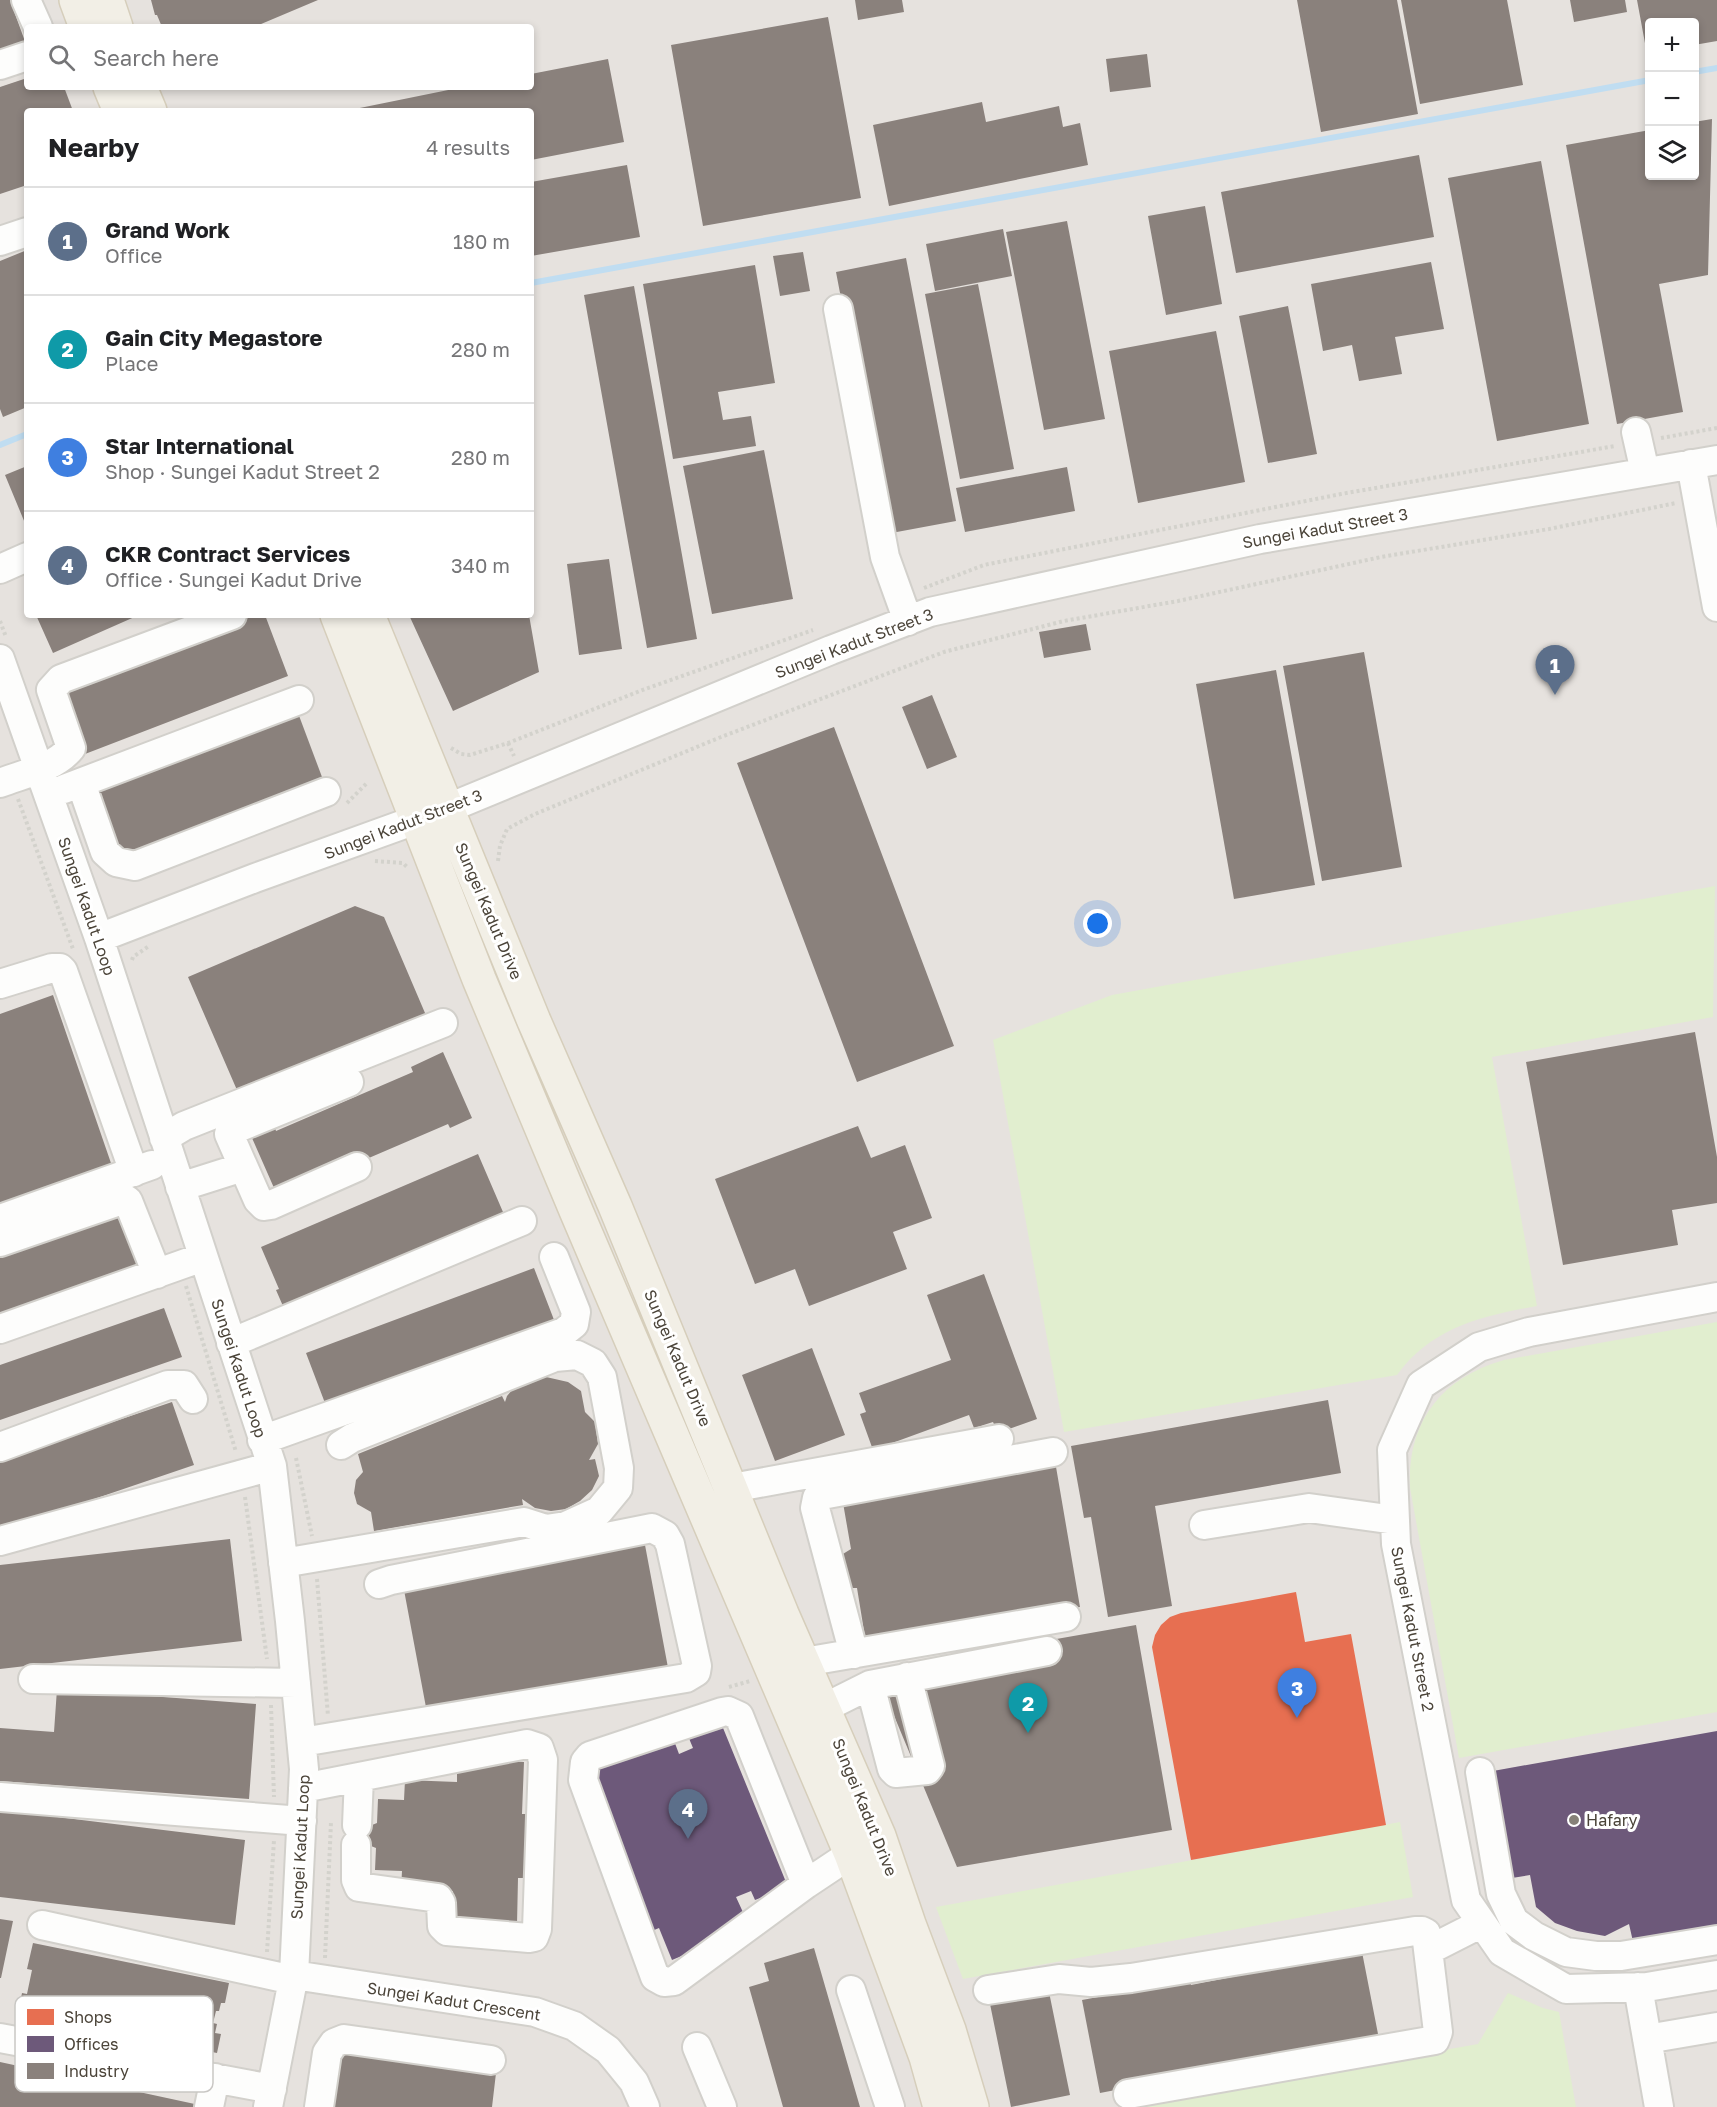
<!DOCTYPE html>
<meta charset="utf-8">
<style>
body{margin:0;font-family:"Golos Text",sans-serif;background:#f2f2f2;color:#202124}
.controls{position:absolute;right:18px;top:18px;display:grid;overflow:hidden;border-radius:6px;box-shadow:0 3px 9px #0003}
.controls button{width:54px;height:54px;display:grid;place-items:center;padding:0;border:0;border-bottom:2px solid #e0e0e0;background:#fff;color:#202124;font:30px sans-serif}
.you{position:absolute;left:1098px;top:924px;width:21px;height:21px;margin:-15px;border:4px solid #fff;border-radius:50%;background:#1a73e8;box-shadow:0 0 0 9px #1a73e833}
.badge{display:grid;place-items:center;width:39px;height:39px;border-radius:50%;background:#868178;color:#fff;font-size:20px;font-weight:700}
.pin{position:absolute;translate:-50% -50px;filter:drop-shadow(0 2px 3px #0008)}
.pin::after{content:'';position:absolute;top:32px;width:21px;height:18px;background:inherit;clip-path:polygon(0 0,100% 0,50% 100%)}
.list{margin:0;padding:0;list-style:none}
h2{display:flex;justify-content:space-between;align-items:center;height:78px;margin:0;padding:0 24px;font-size:26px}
h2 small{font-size:20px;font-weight:400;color:#757577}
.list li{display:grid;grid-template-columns:39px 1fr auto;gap:18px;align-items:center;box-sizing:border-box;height:108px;padding:0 24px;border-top:2px solid #e0e0e0}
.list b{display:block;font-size:22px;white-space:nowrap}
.list p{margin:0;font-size:20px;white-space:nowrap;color:#757577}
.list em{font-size:20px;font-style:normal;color:#757577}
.icon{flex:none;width:33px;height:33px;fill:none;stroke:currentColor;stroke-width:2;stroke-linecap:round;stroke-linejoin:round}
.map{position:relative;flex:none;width:1717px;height:2107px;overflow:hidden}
.search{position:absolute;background:#fff;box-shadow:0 3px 9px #0003;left:24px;top:24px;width:510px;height:66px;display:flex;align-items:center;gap:15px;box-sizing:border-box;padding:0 21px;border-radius:6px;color:#757577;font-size:22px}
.panel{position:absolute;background:#fff;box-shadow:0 3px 9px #0003;left:24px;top:108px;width:510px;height:510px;border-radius:6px}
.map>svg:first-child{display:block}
.industrial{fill:#e6e2de;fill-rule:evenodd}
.green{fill:#e1eecf}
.shops{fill:#e76f51}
.offices{fill:#6d597a}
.industry{fill:#8a817c}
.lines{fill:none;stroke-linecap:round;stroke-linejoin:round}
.stream{stroke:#c0ddf1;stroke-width:6}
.minor-casing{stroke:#d2d0cb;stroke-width:32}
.major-casing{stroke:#d6cebb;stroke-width:36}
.path{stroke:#d3d2cc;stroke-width:4;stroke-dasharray:3 3;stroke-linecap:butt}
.minor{stroke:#fdfdfc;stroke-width:28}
.major{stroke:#f2efe6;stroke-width:33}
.poi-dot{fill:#868178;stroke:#fff;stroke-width:2}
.labels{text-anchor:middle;stroke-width:6;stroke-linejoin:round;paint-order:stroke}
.street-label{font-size:16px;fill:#4b4439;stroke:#fff}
.poi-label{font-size:16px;fill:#4b4439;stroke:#fff;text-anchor:start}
.key{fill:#fff;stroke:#c9c7c4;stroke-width:1.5}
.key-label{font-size:16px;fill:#4b4439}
</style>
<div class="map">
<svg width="1717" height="2107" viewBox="0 0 1717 2107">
<rect width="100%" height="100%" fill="#f4f2ee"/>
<path class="industrial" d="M0 0H1717V2107H0ZM1650 22H1694V176H1650ZM27 27H531V87H27ZM27 111H531V615H27Z"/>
<path class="green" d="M1715 886 1713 1017 1492 1057 1537 1306C1482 1316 1432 1327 1397 1375L1064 1432 993 1040 1112 995Z
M1717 1322V1712L1459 1758 1410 1488C1407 1422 1441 1378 1504 1360Z
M1400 1822 1413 1897 963 1979 936 1907Z
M1508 1993 1543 2008 1559 2012 1576 2107H1123L1478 2044Z"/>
<path class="shops" d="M1296 1592 1305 1642 1351 1634 1386 1825 1191 1860 1152 1647 1155 1635 1161 1625 1170 1617 1181 1613Z"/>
<path class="offices" d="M721 1723 788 1887 755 1900 751 1891 736 1897 747 1921 739 1932 672 1960 659 1928 647 1933 593 1769 670 1730 679 1754 693 1748 688 1736Z
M1717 1731V1931L1634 1946 1629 1924 1605 1936 1577 1931 1555 1923 1536 1907 1530 1875 1512 1878 1493 1771Z"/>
<path class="industry" d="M0 0H10L27 47 0 57Z
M151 0H318L254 27H162L157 15H155Z
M855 0H902L904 12 858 20Z
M1297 0H1397L1418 114 1321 132Z
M1401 0H1507L1523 85 1420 104Z
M1570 0H1625L1627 12 1574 22Z
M1637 0H1717V41L1694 45V22H1650V53L1647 54Z
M828 17 861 198 703 226 671 45Z
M1147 54 1151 87 1110 92 1106 59Z
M608 59 624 142 531 160V111H345L463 87H531V74Z
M27 78V87H64L73 111H27V185L0 194V87Z
M982 102 986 122 1059 106 1063 127 1080 123 1088 165 889 206 873 125Z
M1712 119 1708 275 1659 284 1683 412 1617 424 1566 145 1650 130V176H1694V122Z
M1419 155 1434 237 1236 273 1221 192Z
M1541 161 1589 424 1497 441 1448 178Z
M627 165 640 237 531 256V182Z
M1205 206 1222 304 1166 315 1148 216Z
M1067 221 1105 419 1044 430 1006 232Z
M1003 229 1012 276 935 291 926 244Z
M27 250V407L3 417 0 409V261Z
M803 252 810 291 780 296 773 256Z
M906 258 956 521 886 534 836 272Z
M1431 262 1444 329 1395 337 1402 374 1359 381 1352 345 1323 351 1311 284Z
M755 265 775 383 718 392 723 420 751 416 756 446 673 459 643 284Z
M978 284 1014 469 960 479 925 294Z
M634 286 697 639 647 648 584 295Z
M1288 306 1317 454 1268 463 1239 316Z
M1216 331 1245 482 1138 503 1109 351Z
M764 450 793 599 712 614 683 466Z
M27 466V528L5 475Z
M1067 467 1075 511 965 532 956 488Z
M609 559 622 649 579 655 567 564Z
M36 615H139L53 653Z
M252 615H265L288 676 85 754 59 689Z
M409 615H529L539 672 453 711Z
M1086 624 1091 650 1044 658 1039 632Z
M1364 652 1402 867 1322 881 1283 666Z
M1276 670 1315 885 1234 899 1196 684Z
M932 695 957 757 927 769 902 707Z
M298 713 325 785 121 861 94 789Z
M834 727 954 1046 857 1082 737 763Z
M355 906 384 917 428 1020 240 1097 188 977Z
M53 995 112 1166 0 1205V1014Z
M1695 1032 1717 1157V1203L1672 1210 1678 1245 1563 1265 1526 1062Z
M443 1052 472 1118 450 1128 448 1124 278 1197 252 1138 275 1128 276 1131 413 1072 411 1067Z
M858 1126 871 1158 905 1145 932 1218 893 1232 907 1269 809 1306 795 1269 755 1284 715 1179Z
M478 1154 506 1219 286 1313 276 1290 279 1289 261 1247Z
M122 1212 144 1274 0 1325V1255Z
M534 1268 556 1325 328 1411 306 1353Z
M984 1274 1037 1419 998 1433 993 1422 974 1428 969 1415 873 1450 860 1414 866 1412 859 1393 951 1360 927 1295Z
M164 1308 182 1357 0 1420V1365Z
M812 1348 845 1435 775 1461 742 1375Z
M546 1377 568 1382 581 1391 585 1412 595 1422 598 1444 589 1460 595 1459 599 1476 592 1490 580 1501 566 1509 551 1511 535 1508 522 1499 523 1505 374 1531 371 1512 357 1504 354 1493 356 1480 363 1472 358 1454 502 1396 505 1402 507 1396 514 1388 536 1379Z
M1328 1400 1341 1473 1155 1506 1172 1606 1108 1617 1091 1517 1084 1518 1071 1446Z
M172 1402 194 1465 0 1531V1460Z
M1055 1461 1080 1607 866 1643 857 1588H850L838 1557 851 1549 842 1497Z
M230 1539 242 1641 0 1669V1565Z
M645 1545 669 1673 428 1718 404 1590Z
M1136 1625 1172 1830 957 1867 885 1694 1049 1666 1045 1641Z
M57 1689 256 1704 249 1799 0 1781V1728L54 1732Z
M457 1759 524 1762 522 1814H531L529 1878H518L517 1924 452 1922 453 1891 401 1889 402 1871 375 1870 376 1848 371 1846 364 1838 367 1827 377 1823 378 1799 404 1800 405 1780 457 1782Z
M0 1810 245 1840 235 1925 0 1897Z
M0 1919 13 1921 1 1978H0Z
M33 1943 229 1983 225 2003H221L219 2011H216L213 2023 217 2024 215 2033 221 2034 217 2053 18 2013 22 1993 27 1994 32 1970 27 1969Z
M814 1948 860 2107H783L749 1987 769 1981 764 1963Z
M1362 1952 1379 2039 1100 2093 1082 2000 1190 1980 1191 1985Z
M1049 1992 1070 2095 1011 2107 990 2004Z
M330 2052 496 2073 492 2107H324Z
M0 2062 204 2106V2107H0Z"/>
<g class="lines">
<path class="stream" d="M1694 72 1717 68
M531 283 1650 80
M0 445 27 434"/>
<g class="minor-casing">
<path id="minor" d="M26 0 38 27
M0 65 27 56
M0 241 27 232
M838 309 885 557 908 621
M1636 432 1645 472
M1691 464 1717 607
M0 569 27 557
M0 659 99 938 272 1466 290 1621 304 1769 294 1975 268 2107
M0 783C23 774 55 768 71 748L51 690 61 679 232 615
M81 783 105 852 116 862 135 866 326 792
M64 789 299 700
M99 938 255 878 446 809 831 650 930 612 1260 539 1717 460
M0 984 52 968H60L63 971 134 1172
M349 1082 230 1131 229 1134 258 1200 264 1206 271 1205 357 1167
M164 1138 184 1126 443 1023
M180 1187 243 1167
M0 1219 152 1165
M0 1242 125 1199 128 1201 157 1274
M1717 1297 1529 1332 1479 1347 1421 1385 1392 1450 1396 1544 1466 1900 1502 1952 1566 1989 1647 1987 1717 1975
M0 1329 203 1257
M231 1343 522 1221
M262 1440 564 1332 574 1324 576 1312 554 1257
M0 1447 168 1385H184L193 1399
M732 1488 999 1439
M1204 1525 1309 1508 1395 1520
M0 1541 272 1466
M283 1563 524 1522 546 1529 566 1526 599 1511 618 1488 619 1468 602 1377 593 1363 577 1355 555 1357 352 1438 341 1445
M854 1654 815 1508 817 1498 822 1495 1053 1452
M804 1662 1066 1617
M33 1679 296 1683
M870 1685 892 1769 896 1773 927 1770 930 1766 907 1677
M824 1708 870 1685 1047 1651
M302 1742 686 1678 696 1672 697 1666 670 1544 665 1535 652 1528 391 1580 379 1584
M1480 1772 1501 1894 1514 1921 1534 1936 1566 1952 1596 1956H1621L1717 1940
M303 1788 527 1744 539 1748 543 1760 537 1929 534 1937 529 1938 447 1931 442 1926 441 1903 438 1898 359 1887 356 1880V1845
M0 1797 302 1821
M357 1825 359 1777
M806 1884 739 1716 728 1711 722 1712 590 1756 585 1762 583 1780 655 1977 664 1982 674 1981 806 1884 851 1854
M42 1925 293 1980
M1429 1950 1482 1923
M294 1975 535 2012 574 2026 608 2050 634 2082 645 2107
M1638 1987 1659 2107
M851 1990 890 2107
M988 1990 1059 1979 1091 1982 1131 1978 1415 1931H1422L1426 1933 1438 2032 1435 2040 1128 2094
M0 2038 272 2089
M1647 2039 1717 2027
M697 2047 722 2107
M209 2107 215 2078
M319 2107 327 2053 334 2043 344 2039 491 2060"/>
</g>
<g class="major-casing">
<path id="major" d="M76 0 86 27
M107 0 116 27
M110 87 120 111
M140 87 150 111
M337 615 479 979 577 1213 851 1854 926 2057 940 2107
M368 615 534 1021 615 1206 782 1614 879 1836 909 1924 949 2030 972 2107"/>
</g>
<path class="path" d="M1661 438 1717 428
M924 588 984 565 1341 494 1615 446
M0 621 6 637
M508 743 514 756
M451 748 461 754 470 755 508 743 645 689 813 630
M18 799 73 949
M347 803 368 782
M375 861 403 863 407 867
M498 861 500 846 507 829 535 814 721 737 944 652 1064 621 1178 601 1381 557 1549 529 1676 503
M132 960 133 957 149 946
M186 1286 236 1452
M296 1458 312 1536
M245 1497 267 1659
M317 1579 328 1716
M729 1687 750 1681
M271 1705 274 1797
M267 1952 274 1840
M325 1958 331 1822"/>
<use href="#minor" class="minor"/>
<use href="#major" class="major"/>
</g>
<circle class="poi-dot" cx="1574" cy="1820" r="6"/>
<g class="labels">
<g class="street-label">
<text transform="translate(1325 528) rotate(-10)" y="6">Sungei Kadut Street 3</text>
<text transform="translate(854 643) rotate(-21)" y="6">Sungei Kadut Street 3</text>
<text transform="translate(403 824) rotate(-21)" y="6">Sungei Kadut Street 3</text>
<text transform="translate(87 906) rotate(71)" y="6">Sungei Kadut Loop</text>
<text transform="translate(489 911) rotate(67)" y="6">Sungei Kadut Drive</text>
<text transform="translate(678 1358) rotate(67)" y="6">Sungei Kadut Drive</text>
<text transform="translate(239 1368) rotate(72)" y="6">Sungei Kadut Loop</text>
<text transform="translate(1413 1629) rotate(79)" y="6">Sungei Kadut Street 2</text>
<text transform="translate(865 1807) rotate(68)" y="6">Sungei Kadut Drive</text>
<text transform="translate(300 1847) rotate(-87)" y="6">Sungei Kadut Loop</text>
<text transform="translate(454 2001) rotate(9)" y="6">Sungei Kadut Crescent</text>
</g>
<g class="poi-label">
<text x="1586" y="1826">Hafary</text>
</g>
</g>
<rect x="15" y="1996" width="198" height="96" rx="9" class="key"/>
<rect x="27" y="2009" width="27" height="16" fill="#e76f51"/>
<rect x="27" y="2036" width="27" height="16" fill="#6d597a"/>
<rect x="27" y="2063" width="27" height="16" fill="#8a817c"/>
<g class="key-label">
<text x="64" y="2023">Shops</text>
<text x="64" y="2050">Offices</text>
<text x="64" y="2077">Industry</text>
</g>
</svg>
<div class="controls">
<button>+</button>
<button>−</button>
<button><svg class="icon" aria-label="layers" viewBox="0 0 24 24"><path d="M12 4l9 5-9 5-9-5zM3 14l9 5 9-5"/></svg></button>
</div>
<div class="you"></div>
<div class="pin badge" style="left:1555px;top:695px;background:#5c6f8a">1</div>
<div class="pin badge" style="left:1028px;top:1733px;background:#0f9aa8">2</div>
<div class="pin badge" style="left:1297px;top:1718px;background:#3f7fe0">3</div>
<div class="pin badge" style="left:688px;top:1839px;background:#5c6f8a">4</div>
<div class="search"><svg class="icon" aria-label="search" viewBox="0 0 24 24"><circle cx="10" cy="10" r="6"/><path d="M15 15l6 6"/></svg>Search here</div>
<section class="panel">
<h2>Nearby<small>4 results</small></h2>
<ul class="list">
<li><span class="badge" style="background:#5c6f8a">1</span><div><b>Grand Work</b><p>Office</p></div><em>180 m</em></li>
<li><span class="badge" style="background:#0f9aa8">2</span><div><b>Gain City Megastore</b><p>Place</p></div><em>280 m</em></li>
<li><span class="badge" style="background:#3f7fe0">3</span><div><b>Star International</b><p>Shop · Sungei Kadut Street 2</p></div><em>280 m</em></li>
<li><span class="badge" style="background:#5c6f8a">4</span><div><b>CKR Contract Services</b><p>Office · Sungei Kadut Drive</p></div><em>340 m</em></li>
</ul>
</section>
</div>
